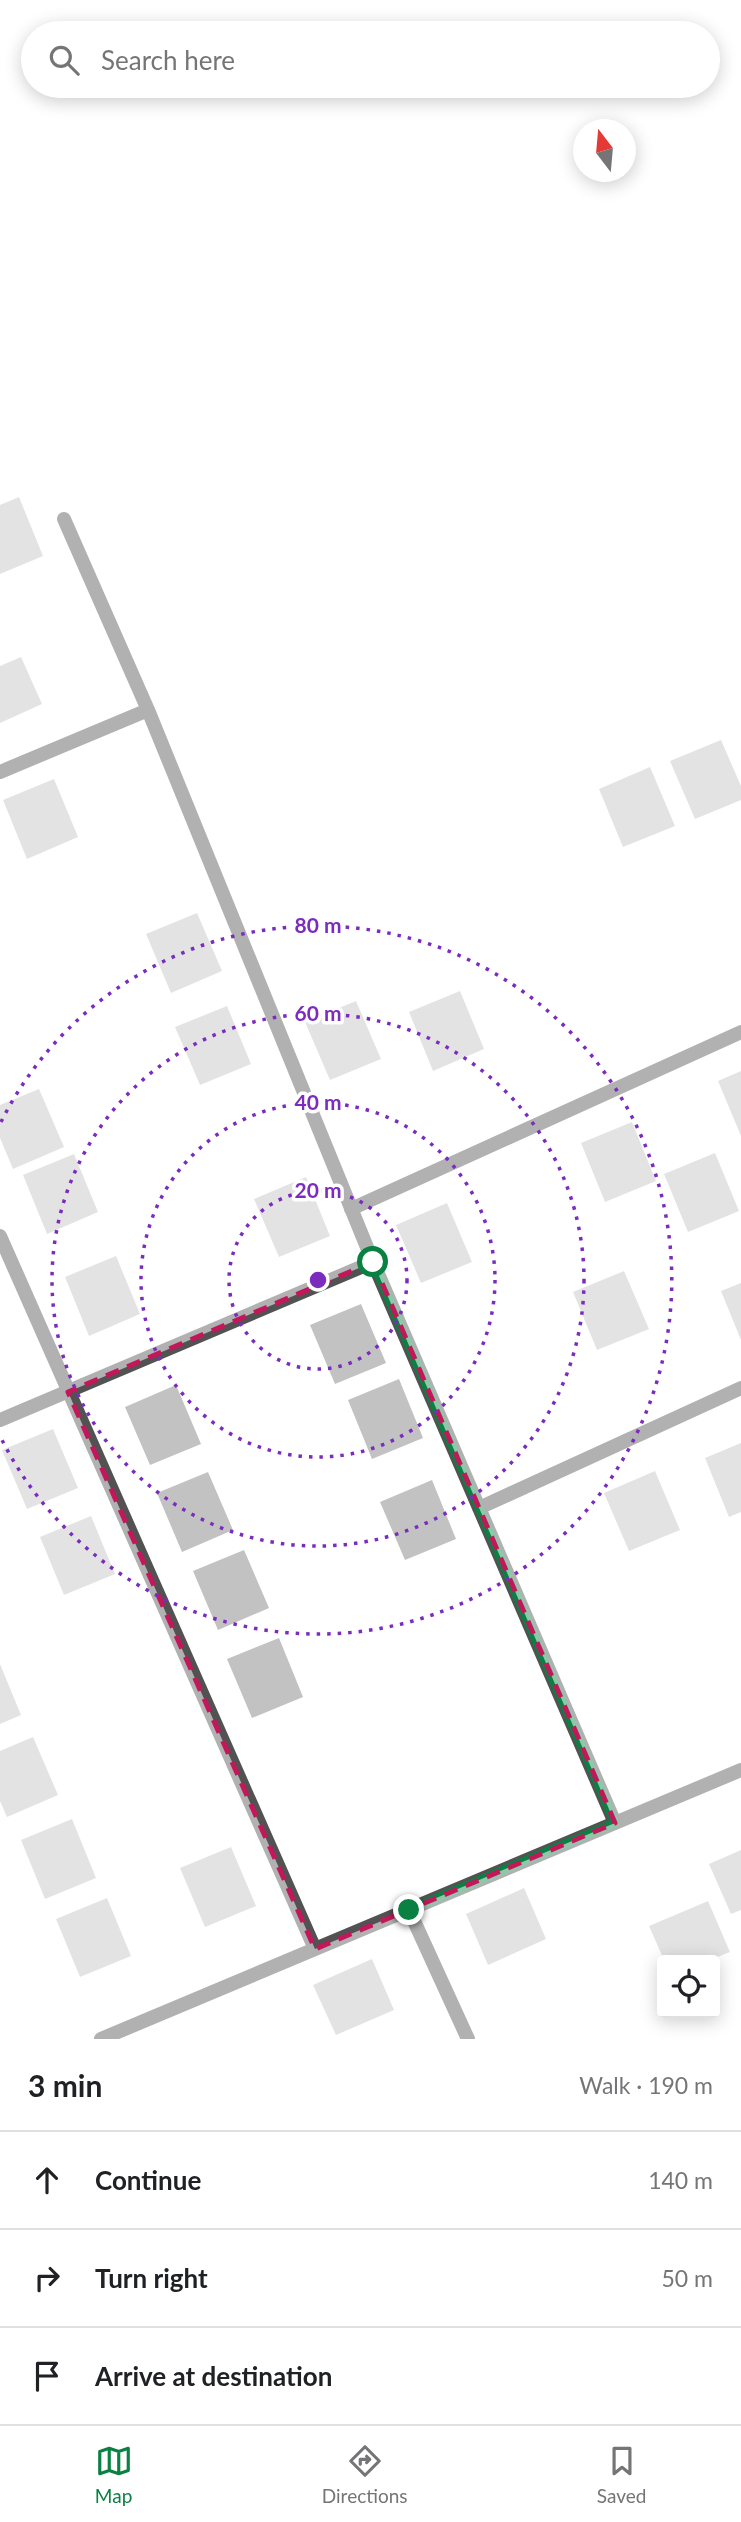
<!DOCTYPE html>
<meta charset="utf-8">
<style>
body{margin:0;font-family:Lato,sans-serif;background:#f6f6f6;color:#202124}
.controls{position:absolute;right:21px;bottom:21px;display:grid;overflow:hidden;border-radius:7px;box-shadow:0 4px 18px #0003}
.controls button{width:63px;height:63px;display:grid;place-items:center;padding:0;border:0;border-bottom:2px solid #e0e0e0;background:#fff;color:#202124;font:35px sans-serif}
.compass{position:absolute;left:573px;top:119px;width:63px;height:63px;border-radius:50%;background:#fff;box-shadow:0 4px 18px #0003;rotate:344deg}
.stop{position:absolute;width:21px;height:21px;margin:-16px;border:5px solid #0b8043;border-radius:50%;background:#fff}
.stop.end{background:#0b8043;border-color:#fff;box-shadow:0 2px 7px #0008}
.list{margin:0;padding:0;list-style:none}
h2{display:flex;justify-content:space-between;align-items:center;height:91px;margin:0;padding:0 28px;font-size:30px}
h2 small{font-size:23px;font-weight:400;color:#757577}
.list li{display:grid;grid-template-columns:46px 1fr auto;gap:21px;align-items:center;box-sizing:border-box;height:98px;padding:0 28px;border-top:2px solid #e0e0e0}
.list b{display:block;font-size:26px;white-space:nowrap}
.list em{font-size:23px;font-style:normal;color:#757577}
.icon{flex:none;width:38px;height:38px;fill:none;stroke:currentColor;stroke-width:2;stroke-linecap:round;stroke-linejoin:round}
.map{position:relative;flex:none;width:741px;height:2039px;overflow:hidden}
.search{position:absolute;background:#fff;box-shadow:0 4px 18px #0003;left:21px;right:21px;top:21px;height:77px;display:flex;align-items:center;gap:18px;box-sizing:border-box;padding:0 24px;border-radius:38px;color:#757577;font-size:26px}
.sheet{height:385px;background:#fff}
nav{display:flex;justify-content:space-around;align-items:center;box-sizing:border-box;height:98px;border-top:2px solid #e0e0e0;background:#fff;font-size:19px;color:#757577}
nav a{display:grid;justify-items:center;gap:4px}
nav .on{color:#0b8043}
.map>svg:first-child{display:block}
.building{fill:#c2c2c2}
.lines{fill:none;stroke-linecap:round;stroke-linejoin:round}
.street{stroke:#525252;stroke-width:14}
.route{stroke:#0b8043;stroke-width:9}
.marked{fill:none;stroke:#c2185b;stroke-width:5;stroke-dasharray:14 9;stroke-linejoin:round}
.ring{fill:none;stroke:#7b2cbf;stroke-width:3.5;stroke-dasharray:3.5 7}
.centre{fill:#7b2cbf;stroke:#fff;stroke-width:3.5}
.ring-label{font-size:21px;text-anchor:middle;font-weight:bold;fill:#7b2cbf;stroke:#fff;stroke-width:7;stroke-linejoin:round;paint-order:stroke}
</style>
<div class="map">
<svg width="741" height="2039" viewBox="0 0 741 2039">
<rect width="100%" height="100%" fill="#fff"/>
<path class="building" d="M19 497 43 556 0 574V505Z
M21 657 42 704 0 723V666Z
M721 740 741 786V800L695 819 670 761Z
M650 767 675 826 623 847 599 789Z
M54 779 78 837 27 859 3 800Z
M197 913 222 971 171 993 146 934Z
M460 991 484 1049 433 1071 409 1012Z
M356 1001 381 1059 330 1080 305 1022Z
M227 1006 251 1064 200 1085 175 1027Z
M741 1071V1136L718 1081Z
M39 1089 64 1147 13 1169 0 1138V1105Z
M632 1122 656 1181 605 1202 581 1143Z
M715 1153 739 1211 688 1232 664 1174Z
M74 1154 98 1212 47 1234 23 1175Z
M306 1177 330 1236 279 1257 254 1199Z
M447 1203 472 1262 421 1283 396 1225Z
M116 1256 140 1314 89 1336 65 1277Z
M624 1271 649 1329 597 1350 573 1292Z
M741 1283V1340L721 1291Z
M361 1304 386 1363 335 1384 310 1325Z
M399 1379 423 1438 372 1459 348 1400Z
M176 1385 201 1444 150 1465 125 1407Z
M53 1429 78 1488 27 1509 2 1450Z
M741 1443V1512L729 1517 705 1458Z
M655 1471 680 1530 629 1551 604 1493Z
M208 1472 233 1530 182 1552 157 1493Z
M432 1480 456 1539 405 1560 380 1502Z
M91 1516 115 1574 64 1595 40 1537Z
M244 1550 269 1608 218 1630 193 1571Z
M279 1638 303 1697 252 1718 227 1659Z
M0 1664 21 1715 0 1724Z
M33 1737 58 1795 7 1817 0 1801V1751Z
M72 1819 96 1878 45 1899 21 1840Z
M231 1847 256 1906 205 1927 180 1868Z
M741 1850V1910L731 1914 709 1864Z
M524 1888 546 1939 488 1965 466 1914Z
M107 1898 131 1956 80 1977 56 1919Z
M708 1901 730 1952 710 1960H664L649 1926Z
M372 1959 394 2010 336 2035 313 1985Z"/>
<g class="lines">
<path class="street" d="M64 519 148 710 373 1262 615 1823
M0 772 148 710
M351 1209 741 1032
M0 1236 315 1949
M0 1420 373 1262
M479 1508 741 1388
M409 1910 468 2039
M101 2039 741 1770"/>
</g>
<g class="lines">
<path class="route" d="M373 1262 615 1823 409 1910"/>
</g>
<path d="M0 0H741V2039H0ZM373 1262 615 1823 315 1949 68 1392Z" fill="#fff" fill-opacity=".55" fill-rule="evenodd"/>
<path class="marked" d="M373 1262 615 1823 315 1949 68 1392Z"/>
<g class="ring">
<circle cx="318" cy="1280" r="89"/>
<circle cx="318" cy="1280" r="177"/>
<circle cx="318" cy="1280" r="266"/>
<path d="M1 1122A354 354 0 1 1 1 1438"/>
</g>
<circle cx="318" cy="1280" r="10" class="centre"/>
<g class="ring-label">
<text x="318" y="933">80 m</text>
<text x="318" y="1021">60 m</text>
<text x="318" y="1110">40 m</text>
<text x="318" y="1198">20 m</text>
</g>
</svg>
<div class="controls">
<button><svg class="icon" aria-label="locate" viewBox="0 0 24 24"><circle cx="12" cy="12" r="6"/><path d="M12 2v4M12 18v4M2 12h4M18 12h4"/></svg></button>
</div>
<svg class="compass" viewBox="-18 -18 36 36"><path d="M0-13l5 13h-10z" fill="#e53935"/><path d="M0 13l5-13h-10z" fill="#757577"/></svg>
<div class="stop" style="left:373px;top:1262px"></div>
<div class="stop end" style="left:409px;top:1910px"></div>
<div class="search"><svg class="icon" aria-label="search" viewBox="0 0 24 24"><circle cx="10" cy="10" r="6"/><path d="M15 15l6 6"/></svg>Search here</div>
</div>
<section class="sheet">
<h2>3 min<small>Walk · 190 m</small></h2>
<ul class="list">
<li><svg class="icon" aria-label="ahead" viewBox="0 0 24 24"><path d="M12 20V5M6 11l6-6 6 6"/></svg><div><b>Continue</b></div><em>140 m</em></li>
<li><svg class="icon" aria-label="right" viewBox="0 0 24 24"><path d="M7 20v-9h11M14 6l5 5-5 5"/></svg><div><b>Turn right</b></div><em>50 m</em></li>
<li><svg class="icon" aria-label="arrive" viewBox="0 0 24 24"><path d="M6 21V4h12l-3 4 3 4H6"/></svg><div><b>Arrive at destination</b></div></li>
</ul>
</section>
<nav>
<a class="on"><svg class="icon" aria-label="map" viewBox="0 0 24 24"><path d="M3 6l6-2 6 2 6-2v14l-6 2-6-2-6 2zM9 4v14M15 6v14"/></svg>Map</a>
<a><svg class="icon" aria-label="directions" viewBox="0 0 24 24"><path d="M12 3l9 9-9 9-9-9zM9 14v-3h6M13 9l2 2-2 2"/></svg>Directions</a>
<a><svg class="icon" aria-label="saved" viewBox="0 0 24 24"><path d="M7 4h10v16l-5-4-5 4z"/></svg>Saved</a>
</nav>
